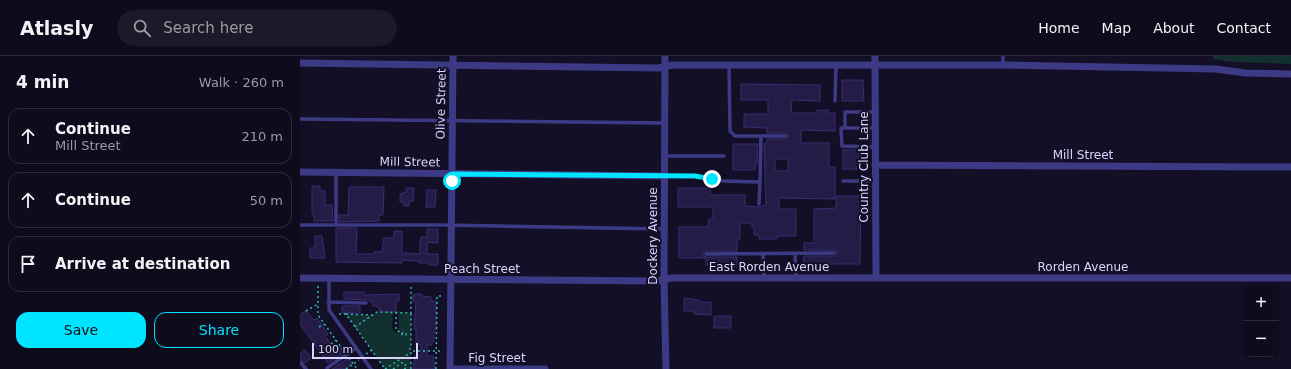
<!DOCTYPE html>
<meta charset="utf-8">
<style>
body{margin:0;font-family:"DejaVu Sans",sans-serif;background:#1c1929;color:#f1f3f6}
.controls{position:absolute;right:12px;bottom:12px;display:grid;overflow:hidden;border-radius:8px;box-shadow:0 1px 3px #0004}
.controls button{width:36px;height:36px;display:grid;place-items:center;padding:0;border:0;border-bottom:1px solid #2e2b3b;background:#0e0b1c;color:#f1f3f6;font:20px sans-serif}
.scale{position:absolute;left:12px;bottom:10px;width:106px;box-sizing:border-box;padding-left:4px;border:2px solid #d9d4ff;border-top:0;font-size:11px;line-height:14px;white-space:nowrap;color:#d9d4ff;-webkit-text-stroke:3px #130f26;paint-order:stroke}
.stop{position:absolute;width:12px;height:12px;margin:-9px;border:3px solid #00e5ff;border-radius:50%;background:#fff}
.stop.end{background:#00e5ff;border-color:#fff;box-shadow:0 1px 4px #0008}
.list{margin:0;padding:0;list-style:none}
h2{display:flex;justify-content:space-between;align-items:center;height:52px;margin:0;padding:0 16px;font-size:17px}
h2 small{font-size:13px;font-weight:400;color:#9b9ba3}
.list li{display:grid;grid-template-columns:26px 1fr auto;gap:12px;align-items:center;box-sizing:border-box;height:56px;margin:0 8px 8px;padding:0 8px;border:1px solid #2e2b3b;border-radius:12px}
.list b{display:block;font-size:15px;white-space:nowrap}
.list p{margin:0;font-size:13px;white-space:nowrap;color:#9b9ba3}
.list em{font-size:13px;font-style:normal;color:#9b9ba3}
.actions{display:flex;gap:8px;padding:12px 16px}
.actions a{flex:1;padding:9px 0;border:1px solid #00e5ff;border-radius:12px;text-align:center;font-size:14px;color:#00e5ff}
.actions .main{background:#00e5ff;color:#111}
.icon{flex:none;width:22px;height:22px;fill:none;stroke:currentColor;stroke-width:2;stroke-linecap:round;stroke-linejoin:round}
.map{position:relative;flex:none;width:991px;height:313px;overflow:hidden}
header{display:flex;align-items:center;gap:24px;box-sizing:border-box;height:56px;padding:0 20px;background:#0e0b1c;border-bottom:1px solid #2e2b3b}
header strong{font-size:19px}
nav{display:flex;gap:22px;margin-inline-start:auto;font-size:14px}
.search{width:280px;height:36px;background:#1c1929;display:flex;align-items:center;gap:10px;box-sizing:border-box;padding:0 14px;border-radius:22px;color:#9b9ba3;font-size:15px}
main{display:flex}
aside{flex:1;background:#0e0b1c}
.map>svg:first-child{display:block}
.green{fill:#12302f}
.building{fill:#241b47;stroke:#3b2d73;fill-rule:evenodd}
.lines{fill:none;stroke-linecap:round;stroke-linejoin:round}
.path{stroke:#2fb8b0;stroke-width:1.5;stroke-dasharray:2 3;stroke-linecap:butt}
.service{stroke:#3d3a85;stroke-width:3.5}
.minor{stroke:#3d3a85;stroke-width:7}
.route{stroke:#00e5ff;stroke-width:5}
.labels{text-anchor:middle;stroke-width:4;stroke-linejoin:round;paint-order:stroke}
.street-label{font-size:12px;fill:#d9d4ff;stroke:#130f26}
</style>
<header>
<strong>Atlasly</strong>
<div class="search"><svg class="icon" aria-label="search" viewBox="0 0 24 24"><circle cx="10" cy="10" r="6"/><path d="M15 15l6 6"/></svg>Search here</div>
<nav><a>Home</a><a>Map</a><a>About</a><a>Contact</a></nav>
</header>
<main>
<aside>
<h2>4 min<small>Walk · 260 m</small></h2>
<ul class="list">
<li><svg class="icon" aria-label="ahead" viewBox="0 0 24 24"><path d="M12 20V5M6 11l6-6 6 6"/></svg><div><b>Continue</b><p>Mill Street</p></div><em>210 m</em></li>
<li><svg class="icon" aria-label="ahead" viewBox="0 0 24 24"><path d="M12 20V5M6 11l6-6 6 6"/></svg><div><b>Continue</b></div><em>50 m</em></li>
<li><svg class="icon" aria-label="arrive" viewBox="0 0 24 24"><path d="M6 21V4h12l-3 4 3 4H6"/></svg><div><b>Arrive at destination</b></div></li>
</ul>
<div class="actions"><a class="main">Save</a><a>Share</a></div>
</aside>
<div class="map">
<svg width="991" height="313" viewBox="0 0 991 313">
<rect width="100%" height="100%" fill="#130f26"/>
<path class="green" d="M913 0H991V8L933 6 913 3Z
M77 256H93L92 272 97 277 99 269 98 256 111 257V292L109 294 111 297V313H85L46 258 73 259Z"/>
<path class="building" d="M542 24H563L564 45H542Z
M441 28 520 29V45L492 44 491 57H517V54H528V57H535V75L501 74V87H529V111H535V143L479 142V153H496V180H477V183H459V179H454V171H452V167H440V183H437V195H406L403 197V200L406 201H437V209H406V202H379V171H408L409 163H413V151H378V132H410V139H445V150L459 151 466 149 464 88 467 87V83H486L489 80 486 77H467V72L444 71V58H468V44H441ZM475 103H488V115H475Z
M433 88H458L457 108H455V114H433Z
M543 94H561V113H543Z
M12 130H20V135H25V149H32L33 165H14V158H12Z
M49 131H84L83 159H79V165L39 166V159H48Z
M106 132H114L113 145H109V150H104V146H100V138L106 136Z
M127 134H136L135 151H126Z
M536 140H561L560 208H503L504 200H534L537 198V195L534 194H504V187H514V153L536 152Z
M36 172H57L56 198H74V196H82L84 182H94V175H102V197L120 198V185L121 181H127V173H138V187L127 186V198H138V209H129V207H119V205L102 204V207L36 206Z
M15 180H22L25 202H10V192H15Z
M44 236H64V239L99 238V245H96V256L79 255V251L73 250V246L67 244 44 243Z
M116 238H122V240L131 241V245H136V274H134V285H132V289H127V300H133L135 313H113L115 300H121V289L116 287V273H114L116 247 112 244 113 239Z
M384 242 399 244V246H411V259L394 258V255H384Z
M44 250H60V257H42V251Z
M6 255 14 264 17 262 28 278 25 280 35 294 40 290 44 296 28 307 0 268V259Z
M414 260H431V272H414Z
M5 294 11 302 5 307 0 303V298Z
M48 302 52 308 45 313H32Z"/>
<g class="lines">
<path class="path" d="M18 230V259L43 294
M6 255 18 248
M96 256V274L102 277
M39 258H46L85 313
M46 258 72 259
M19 271 24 268
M55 271 77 256 111 257V231
M102 278a2 2 0 1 1 4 0a2 2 0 1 1-4 0Z
M31 288 36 284
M113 295H142
M66 298 72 294
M49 302 57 313
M46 313 59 304
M85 313 110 297
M93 313 103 306 107 311 104 313
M111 313V297L109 294 111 292V257
M136 313 137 240H142"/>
<path class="service" d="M429 9 430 75 435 80H461L460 126
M703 9V0
M535 45 536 10
M0 63 364 67
M545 72V56H575
M461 80H486
M575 91 542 90 541 72H575
M364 100H424
M364 120H395L423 125 460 126 459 148
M543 125H575
M0 169H144L364 173
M36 169V117
M406 198 534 197
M463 198 464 221
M495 198 496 221
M29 223V254L71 313
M28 246 66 247
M0 306 6 313
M27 312 56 292"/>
<path class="minor" d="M365 0 364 224 366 313
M575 0 576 222
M0 7 358 12 372 9H703L915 13 946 17 991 18
M575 109 991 111
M0 116 364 120
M0 222 357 225 371 222H991
M150 313 153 0
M150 313H245"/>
</g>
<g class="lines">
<path class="route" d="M152 125V118L395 120 412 123"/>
</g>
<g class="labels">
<g class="street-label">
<text transform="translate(141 48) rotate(-89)" y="4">Olive Street</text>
<text x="783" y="103">Mill Street</text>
<text transform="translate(110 106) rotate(1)" y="4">Mill Street</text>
<text transform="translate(564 111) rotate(-90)" y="4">Country Club Lane</text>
<text transform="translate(353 180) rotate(-90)" y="4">Dockery Avenue</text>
<text x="469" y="215">East Rorden Avenue</text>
<text x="783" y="215">Rorden Avenue</text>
<text x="182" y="217">Peach Street</text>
<text x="197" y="306">Fig Street</text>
</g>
</g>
</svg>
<div class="controls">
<button>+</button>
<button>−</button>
</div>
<div class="scale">100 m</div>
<div class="stop" style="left:152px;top:125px"></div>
<div class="stop end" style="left:412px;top:123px"></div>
</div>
</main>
